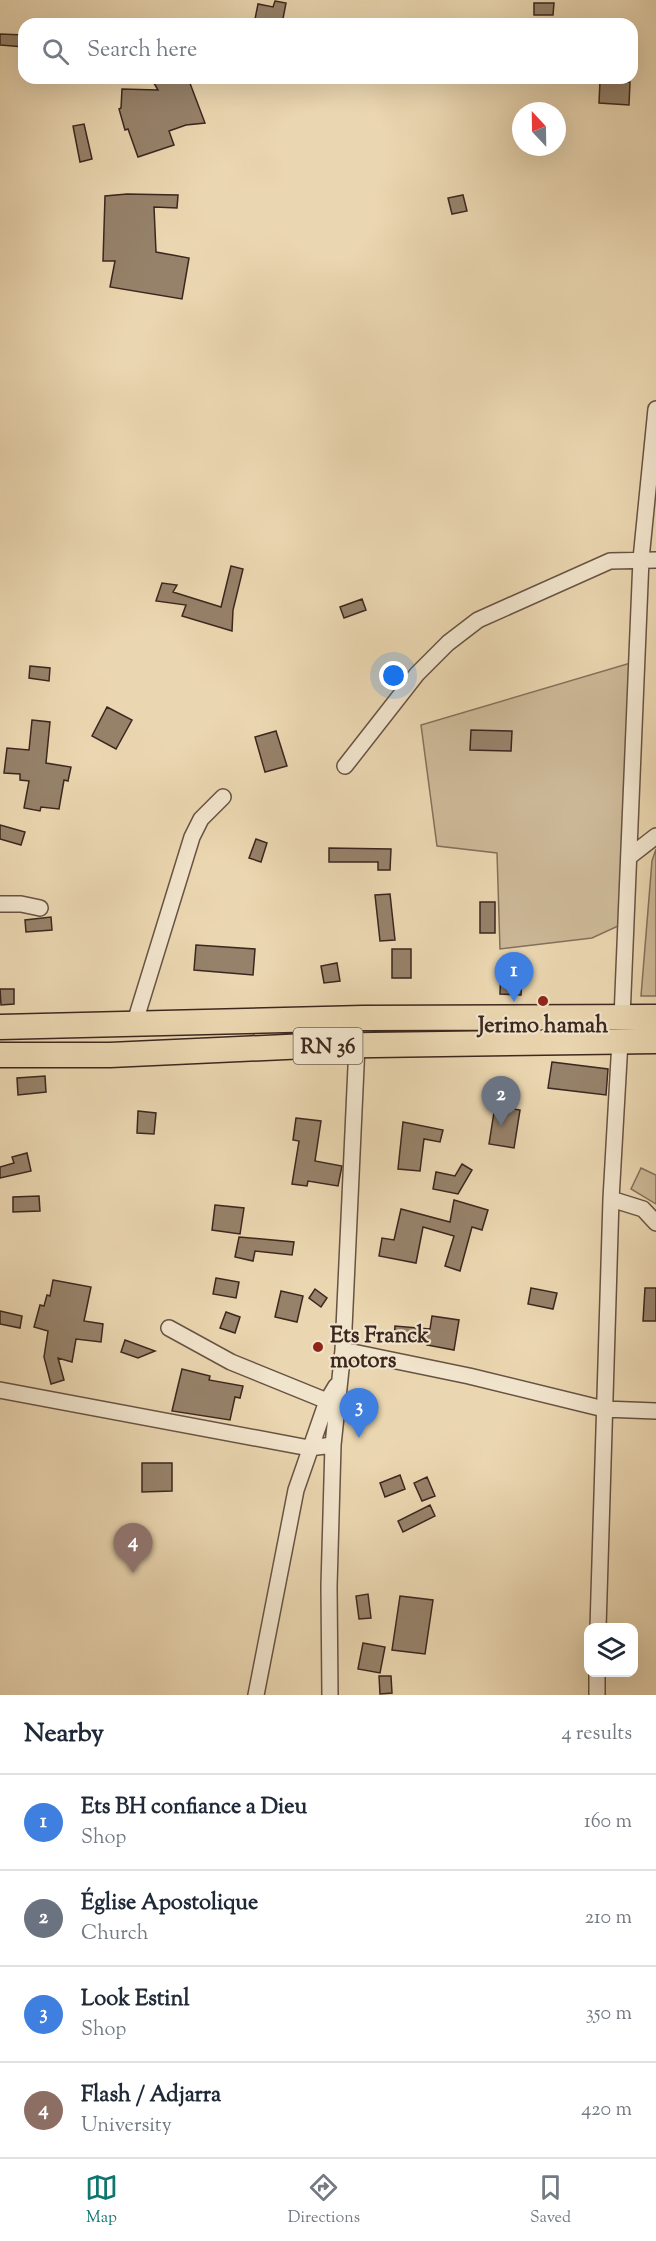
<!DOCTYPE html>
<meta charset="utf-8">
<style>
body{margin:0;font-family:"Sorts Mill Goudy",serif;background:#f2f2f3;color:#1f2937}
.controls{position:absolute;right:18px;bottom:18px;display:grid;overflow:hidden;border-radius:12px;box-shadow:0 6px 24px #0002}
.controls button{width:54px;height:54px;display:grid;place-items:center;padding:0;border:0;border-bottom:2px solid #e0e1e3;background:#fff;color:#1f2937;font:30px sans-serif}
.compass{position:absolute;left:512px;top:102px;width:54px;height:54px;border-radius:50%;background:#fff;box-shadow:0 6px 24px #0002;rotate:338deg}
.you{position:absolute;left:394px;top:676px;width:21px;height:21px;margin:-15px;border:4px solid #fff;border-radius:50%;background:#1a73e8;box-shadow:0 0 0 9px #1a73e833}
.badge{display:grid;place-items:center;width:39px;height:39px;border-radius:50%;background:#0f766e;color:#fff;font-size:20px;font-weight:700}
.pin{position:absolute;translate:-50% -50px;filter:drop-shadow(0 2px 3px #0008)}
.pin::after{content:'';position:absolute;top:32px;width:21px;height:18px;background:inherit;clip-path:polygon(0 0,100% 0,50% 100%)}
.list{margin:0;padding:0;list-style:none}
h2{display:flex;justify-content:space-between;align-items:center;height:78px;margin:0;padding:0 24px;font-size:26px}
h2 small{font-size:20px;font-weight:400;color:#747a83}
.list li{display:grid;grid-template-columns:39px 1fr auto;gap:18px;align-items:center;box-sizing:border-box;height:96px;padding:0 24px;border-top:2px solid #e0e1e3}
.list b{display:block;font-size:22px;white-space:nowrap}
.list p{margin:0;font-size:20px;white-space:nowrap;color:#747a83}
.list em{font-size:20px;font-style:normal;color:#747a83}
.icon{flex:none;width:33px;height:33px;fill:none;stroke:currentColor;stroke-width:2;stroke-linecap:round;stroke-linejoin:round}
.map{position:relative;flex:none;width:656px;height:1695px;overflow:hidden}
.search{position:absolute;background:#fff;box-shadow:0 6px 24px #0002;left:18px;right:18px;top:18px;height:66px;display:flex;align-items:center;gap:15px;box-sizing:border-box;padding:0 21px;border-radius:18px;color:#747a83;font-size:22px}
.sheet{height:462px;background:#fff}
nav{display:flex;justify-content:space-around;align-items:center;box-sizing:border-box;height:84px;border-top:2px solid #e0e1e3;background:#fff;font-size:16px;color:#747a83}
nav a{display:grid;justify-items:center;gap:3px}
nav .on{color:#0f766e}
.map>svg:first-child{display:block}
.green{fill:#ccb897;stroke:#84705b;stroke-width:1.5}
.building{fill:#96826a;stroke:#3c271f;stroke-width:1.5}
.lines{fill:none;stroke-linecap:round;stroke-linejoin:round}
.street-casing{stroke:#685343;stroke-width:18}
.primary-casing{stroke:#3c271f;stroke-width:27}
.street{stroke:#f1e4cc;stroke-width:15}
.primary{stroke:#ead6b0;stroke-width:24}
.poi-dot{fill:#8f2418;stroke:#f1e4cc;stroke-width:2}
.labels{text-anchor:middle;stroke-width:4.5;stroke-linejoin:round;paint-order:stroke}
.shield{fill:#f1e4cc;stroke:#726053;stroke-width:1.5}
.shield-label{font-size:21px;font-weight:bold;fill:#3c271f}
.poi-label{font-size:22px;font-weight:bold;fill:#3c271f;stroke:#f1e4cc}
</style>
<div class="map">
<svg width="656" height="1695" viewBox="0 0 656 1695">
<rect width="100%" height="100%" fill="#ead6b0"/>
<filter id="stains"><feTurbulence type="fractalNoise" baseFrequency=".00333" numOctaves="4"/><feColorMatrix values="0 0 0 0 .2 0 0 0 0 .09 0 0 0 0 .02 0 0 0 .5 -.17"/></filter>
<radialGradient id="worn" r=".72"><stop offset=".6" stop-color="#630" stop-opacity="0"/><stop offset="1" stop-color="#630" stop-opacity=".3"/></radialGradient>
<path class="green" d="M644 659 629 921 592 938 500 949 497 853 437 846 421 725Z
M656 849V996H641L652 861Z
M641 1168 656 1175V1204L631 1189Z"/>
<path class="building" d="M275 1 286 3 282 24H254L258 4 273 7Z
M534 3H554L553 15H534Z
M0 34 24 35V47L0 45Z
M151 78H188L205 123 186 125 169 131 174 145 138 157 128 129 125 130 119 109 121 108 122 89 158 90Z
M600 81 630 82 629 105 599 103Z
M84 124 92 159 80 162 73 126Z
M127 194 178 195 177 208 154 207 156 252 189 258 182 299 110 287 115 261H103L105 196Z
M463 195 467 211 452 214 448 198Z
M231 566 243 569 233 610 232 631 182 616 186 605 156 601 162 583 177 585 173 592 221 607Z
M362 599 366 610 344 618 340 607Z
M30 666 50 668 49 681 29 678Z
M107 707 132 720 116 749 92 736Z
M32 720 50 722 46 763 71 767 68 781 64 780 59 809 41 807 40 811 24 808 29 781 20 780V774L4 773 7 748 29 750Z
M471 730 512 731 511 751 470 750Z
M276 731 287 766 265 772 255 737Z
M0 825 25 832 21 845 0 839Z
M256 839 267 843 261 862 249 858Z
M329 848 391 849 390 870H378V862H329Z
M390 894 395 940 380 941 375 895Z
M480 902H495V933H480Z
M51 917 52 930 26 932 25 920Z
M196 945 255 949 253 975 194 970Z
M392 949H411V978H392Z
M501 962 523 963 521 995 500 994Z
M337 963 340 981 324 983 321 966Z
M0 989H14V1004L1 1005Z
M552 1062 608 1069 606 1095 548 1088Z
M45 1076 46 1092 18 1095 17 1078Z
M495 1106 520 1110 514 1148 489 1144Z
M138 1111 156 1113 154 1134 137 1133Z
M296 1118 321 1121 315 1161 342 1166 338 1186 308 1181 307 1186 292 1184 299 1141 293 1140Z
M403 1122 443 1130 440 1142 424 1139 420 1171 398 1169Z
M27 1153 31 1171 0 1178V1167L14 1163 12 1157Z
M462 1164 472 1170 458 1194 433 1189 436 1172 455 1176Z
M39 1196 40 1211 13 1212V1197Z
M454 1200 488 1210 482 1230 472 1227 460 1271 445 1266 454 1236 423 1227 416 1263 379 1256 382 1238 394 1240 401 1209 450 1222Z
M215 1205 244 1208 240 1234 212 1230Z
M239 1237 294 1242 292 1255 255 1251 253 1261 235 1257Z
M216 1278 239 1282 236 1298 213 1294Z
M53 1280 91 1287 84 1321 103 1324 101 1342 76 1339 72 1362 58 1358 64 1380 51 1384 44 1357 48 1331 34 1327 40 1305 44 1306 47 1295 50 1296Z
M531 1288 557 1293 553 1309 528 1304Z
M645 1288H656V1321H643Z
M315 1289 327 1298 321 1307 309 1298Z
M281 1291 303 1296 297 1322 275 1317Z
M0 1311 22 1316 20 1328 0 1324Z
M226 1312 240 1317 235 1333 220 1328Z
M432 1316 459 1320 454 1350 427 1345 428 1343 394 1341 395 1326 430 1329Z
M125 1340 155 1351 138 1358 121 1352Z
M182 1369 210 1376 209 1380 243 1386 240 1398 235 1397 230 1420 172 1411Z
M142 1463H172V1491L142 1492Z
M400 1475 405 1489 385 1497 380 1483Z
M427 1477 435 1496 422 1501 414 1483Z
M430 1505 435 1516 403 1532 398 1521Z
M368 1594 371 1618 359 1619 356 1596Z
M400 1596 433 1600 425 1654 392 1650Z
M363 1643 385 1647 380 1673 358 1669Z
M379 1676H391L392 1693 380 1694Z"/>
<g class="lines">
<g class="street-casing">
<path id="street" d="M345 766 417 674 448 643 478 620 610 561 656 560
M629 857 656 836
M0 904H21L40 908
M622 1018 641 559 656 409
M134 1025 192 837 201 819 223 797
M611 1199 643 1209 656 1223
M169 1328 231 1362 327 1401
M343 1350 469 1376 604 1409 656 1411
M0 1390 309 1448 333 1445
M598 1628 611 1199 620 1041
M256 1695 296 1490 327 1401 336 1386
M330 1695 329 1586 333 1445 343 1350 357 1045
M597 1695V1672"/>
</g>
<g class="primary-casing">
<path id="primary" d="M0 1027 363 1018 656 1017
M0 1055H110L307 1046 656 1041"/>
</g>
<use href="#street" class="street"/>
<use href="#primary" class="primary"/>
</g>
<g class="poi-dot">
<circle cx="543" cy="1001" r="6"/>
<circle cx="318" cy="1347" r="6"/>
</g>
<g class="labels">
<rect class="shield" x="293.5" y="1028" width="69" height="36" rx="4.5"/>
<g class="shield-label">
<text x="328" y="1053">RN 36</text>
</g>
<g class="poi-label">
<text x="543" y="1032">Jerimo hamah</text>
<text x="330" y="1342" text-anchor="start">Ets Franck<tspan x="330" dy="25">motors</tspan></text>
</g>
</g>
<rect width="100%" height="100%" filter="url(#stains)"/>
<rect width="100%" height="100%" fill="url(#worn)"/>
</svg>
<div class="controls">
<button><svg class="icon" aria-label="layers" viewBox="0 0 24 24"><path d="M12 4l9 5-9 5-9-5zM3 14l9 5 9-5"/></svg></button>
</div>
<svg class="compass" viewBox="-18 -18 36 36"><path d="M0-13l5 13h-10z" fill="#e53935"/><path d="M0 13l5-13h-10z" fill="#747a83"/></svg>
<div class="you"></div>
<div class="pin badge" style="left:514px;top:1002px;background:#3f7fe0">1</div>
<div class="pin badge" style="left:501px;top:1126px;background:#6b7280">2</div>
<div class="pin badge" style="left:359px;top:1438px;background:#3f7fe0">3</div>
<div class="pin badge" style="left:133px;top:1573px;background:#8d6e63">4</div>
<div class="search"><svg class="icon" aria-label="search" viewBox="0 0 24 24"><circle cx="10" cy="10" r="6"/><path d="M15 15l6 6"/></svg>Search here</div>
</div>
<section class="sheet">
<h2>Nearby<small>4 results</small></h2>
<ul class="list">
<li><span class="badge" style="background:#3f7fe0">1</span><div><b>Ets BH confiance a Dieu</b><p>Shop</p></div><em>160 m</em></li>
<li><span class="badge" style="background:#6b7280">2</span><div><b>Église Apostolique</b><p>Church</p></div><em>210 m</em></li>
<li><span class="badge" style="background:#3f7fe0">3</span><div><b>Look Estinl</b><p>Shop</p></div><em>350 m</em></li>
<li><span class="badge" style="background:#8d6e63">4</span><div><b>Flash / Adjarra</b><p>University</p></div><em>420 m</em></li>
</ul>
</section>
<nav>
<a class="on"><svg class="icon" aria-label="map" viewBox="0 0 24 24"><path d="M3 6l6-2 6 2 6-2v14l-6 2-6-2-6 2zM9 4v14M15 6v14"/></svg>Map</a>
<a><svg class="icon" aria-label="directions" viewBox="0 0 24 24"><path d="M12 3l9 9-9 9-9-9zM9 14v-3h6M13 9l2 2-2 2"/></svg>Directions</a>
<a><svg class="icon" aria-label="saved" viewBox="0 0 24 24"><path d="M7 4h10v16l-5-4-5 4z"/></svg>Saved</a>
</nav>
